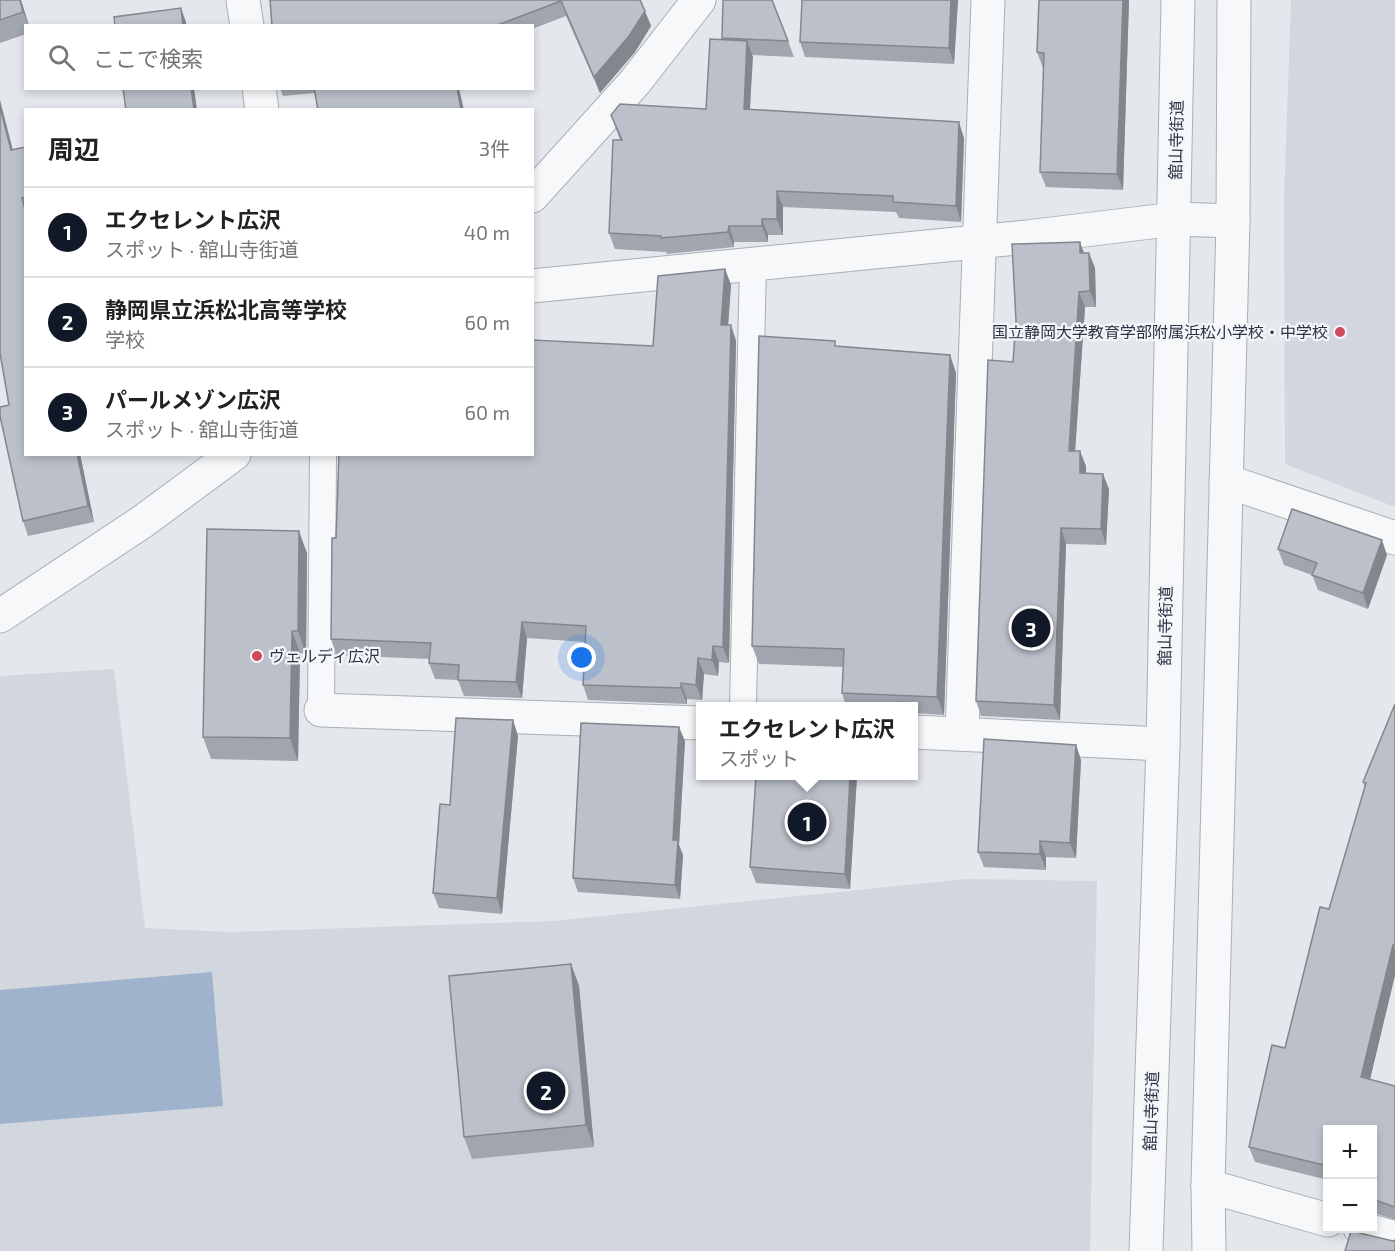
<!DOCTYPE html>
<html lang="ja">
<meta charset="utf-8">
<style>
body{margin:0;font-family:"Exo 2","Noto Sans JP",sans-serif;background:#f6f6f6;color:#222}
.controls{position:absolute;right:18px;bottom:18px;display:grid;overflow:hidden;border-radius:0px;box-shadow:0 3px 9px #0003}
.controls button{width:54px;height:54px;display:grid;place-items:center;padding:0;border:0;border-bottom:2px solid #e0e0e0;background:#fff;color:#222;font:30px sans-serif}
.you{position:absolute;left:582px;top:658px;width:21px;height:21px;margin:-15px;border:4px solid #fff;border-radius:50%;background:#1a73e8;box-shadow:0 0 0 9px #1a73e833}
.badge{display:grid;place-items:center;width:39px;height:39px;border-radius:50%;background:#111827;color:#fff;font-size:20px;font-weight:700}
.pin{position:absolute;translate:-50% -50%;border:3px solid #fff;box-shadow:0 2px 6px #0006}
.popup{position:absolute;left:696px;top:702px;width:222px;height:78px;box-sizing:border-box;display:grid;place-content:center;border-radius:0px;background:#fff;filter:drop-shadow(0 2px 4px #0005);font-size:20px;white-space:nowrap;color:#767676}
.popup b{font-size:22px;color:#222}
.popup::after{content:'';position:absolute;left:50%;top:100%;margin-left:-12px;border:12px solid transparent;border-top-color:#fff}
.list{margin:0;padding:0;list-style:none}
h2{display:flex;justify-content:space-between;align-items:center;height:78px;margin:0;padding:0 24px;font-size:26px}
h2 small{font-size:20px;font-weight:400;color:#767676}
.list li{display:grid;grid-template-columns:39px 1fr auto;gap:18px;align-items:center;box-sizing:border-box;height:90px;padding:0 24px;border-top:2px solid #e0e0e0}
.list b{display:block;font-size:22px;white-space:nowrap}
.list p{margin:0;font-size:20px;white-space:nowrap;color:#767676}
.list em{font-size:20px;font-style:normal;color:#767676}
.icon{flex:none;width:33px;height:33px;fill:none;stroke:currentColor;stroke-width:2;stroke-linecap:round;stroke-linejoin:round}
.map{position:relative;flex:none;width:1395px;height:1251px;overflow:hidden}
.search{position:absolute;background:#fff;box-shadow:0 3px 9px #0003;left:24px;top:24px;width:510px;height:66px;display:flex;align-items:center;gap:15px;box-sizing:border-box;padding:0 21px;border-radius:0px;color:#767676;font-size:22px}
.panel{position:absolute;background:#fff;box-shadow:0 3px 9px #0003;left:24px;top:108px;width:510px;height:348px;border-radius:0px}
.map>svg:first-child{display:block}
.built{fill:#d2d6de}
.water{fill:#9fb4cc}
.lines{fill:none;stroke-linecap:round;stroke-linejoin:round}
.service-casing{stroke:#a9aeb7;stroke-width:28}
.minor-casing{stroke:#a9aeb7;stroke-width:35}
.tertiary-casing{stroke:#a9aeb7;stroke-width:35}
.service{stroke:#f7f8fa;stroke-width:26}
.minor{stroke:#f7f8fa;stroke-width:33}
.tertiary{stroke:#f7f8fa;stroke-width:33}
.wall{fill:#a1a5ae}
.shaded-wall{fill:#83868d}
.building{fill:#bbc0ca;stroke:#83868d;stroke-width:1.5}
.poi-dot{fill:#d1495b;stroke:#f4f6f9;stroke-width:2}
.labels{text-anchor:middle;stroke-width:4.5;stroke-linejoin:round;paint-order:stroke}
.street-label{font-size:16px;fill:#2b3445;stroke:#f4f6f9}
.poi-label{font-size:16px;fill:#2b3445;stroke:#f4f6f9;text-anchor:end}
</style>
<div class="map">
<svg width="1395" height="1251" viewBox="0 0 1395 1251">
<rect width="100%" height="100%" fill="#e4e7ec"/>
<path class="built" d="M1291 0H1395V507L1285 464 1284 199Z
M114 669 145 928 231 932 553 921 966 879 1097 881 1090 1251H0V676Z"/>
<path class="water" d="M212 972 223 1106 0 1124V990Z"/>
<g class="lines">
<g class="service-casing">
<path id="service" d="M743 706 753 263
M321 710 323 454"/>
</g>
<g class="minor-casing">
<path id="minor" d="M243 0 247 26
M259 88 262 110
M532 196 635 82 699 0
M532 286 1027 237 1175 219 1233 221
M1226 481 1395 538
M0 616 142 522 234 454
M321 710 700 723
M914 732 1163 744
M962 734 988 0
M1208 1186 1328 1220
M1360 1228 1395 1238"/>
</g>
<g class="tertiary-casing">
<path id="tertiary" d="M1146 1251 1163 744 1178 0
M1209 1251 1208 1186 1233 221 1234 0"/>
</g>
<use href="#service" class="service"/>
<use href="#minor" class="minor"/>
<use href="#tertiary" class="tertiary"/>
</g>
<path class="wall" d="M0 0H21L29 26H26V34L0 43Z
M270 0H640L651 26 635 52 600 93 566 16 532 29V26H272Z
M958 0 954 64 805 57 800 42Z
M1129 0 1123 190 1046 187 1040 172 1044 68H1043L1037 52Z
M722 38 788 41 794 57 752 55 750 109 964 138 961 222 899 218 896 212 783 207V235H768V242H734V247L667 254 666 252 615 249 609 233 620 140 611 115 706 109 722 40Z
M280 88H459L315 93 283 96Z
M26 148V454H80L94 522 28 536 23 521 9 405 13 150Z
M1080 242 1084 253 1095 268 1096 307H1085L1075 451 1086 466V473L1109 489 1106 545 1066 544 1060 720 981 716 976 701 1013 362Z
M725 269 731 285 728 325H731L736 341 729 663 719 662 718 676 704 674 702 700 687 699V704L588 700 583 685 585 642 527 638 522 698 464 696 458 680 435 679 429 663 430 659 336 655 331 639 336 538 532 454 653 346Z
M837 346 950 355 956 373 944 715 914 713V706H846L842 693 843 667 759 664 752 646Z
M1278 549 1387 555 1368 609 1318 590 1312 575 1284 565Z
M307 553 306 654 300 653 298 761 211 759 203 737Z
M1395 704V975L1370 1079 1395 1086V1220L1372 1212V1130H1328V1180L1255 1162 1249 1147 1285 1048 1329 909 1365 787 1363 782Z
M513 720 518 736 502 914 439 908 433 893Z
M685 741 679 845 683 855 680 899 578 892 573 878Z
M1076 745 1081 760 1076 858 1046 857V870L984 867 978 852Z
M857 776 850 889 756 883 750 867Z
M571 964 579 986 594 1147 472 1159 464 1137Z"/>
<path class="shaded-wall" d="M20 0H21L29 26 23 12Z
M951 0H958L954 64 949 48Z
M1123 0H1129L1123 190 1117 174Z
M181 8 186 22V26H183Z
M645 11 651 26 635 52 600 93 594 77Z
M747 41 753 57 749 124 744 109Z
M191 88H194L197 110H194Z
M457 88H459L464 110H461Z
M0 100 17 166 11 150 0 107Z
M959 122 964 138 961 222 956 206Z
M777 191 783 207V235L777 219Z
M762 219 768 235V242L762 226Z
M729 226 734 242V247L728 232Z
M1080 242 1085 257 1080 253Z
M1089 253 1095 268 1096 307 1090 291Z
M725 269 731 285 727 340 721 325Z
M1079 292 1085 307 1074 466 1069 451Z
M731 325 736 341 729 663 723 647Z
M950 355 956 373 944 715 937 697Z
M1080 451 1086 466V488L1080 473Z
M77 454H80L94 522 88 506Z
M1103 474 1109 489 1106 545 1101 529Z
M1061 528 1066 544 1060 720 1054 705Z
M299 531 307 553 306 654 298 631Z
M1382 540 1387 555 1368 609 1363 593Z
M522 622 527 638 522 698 516 682Z
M292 631 300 653 298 761 290 738Z
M713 646 719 662 718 676 712 660Z
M698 658 704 674 702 700 696 685Z
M681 683 687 699V704L681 688Z
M513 720 518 736 502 914 497 898Z
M679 727 685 741 679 845 683 855 680 899 675 885 673 840Z
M1076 745 1081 760 1076 858 1070 843Z
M850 776H857L850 889 845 874Z
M1040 841 1046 857V870L1040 854Z
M1393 945 1395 950V975L1367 1092 1361 1077Z
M571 964 579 986 594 1147 586 1125Z"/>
<path class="building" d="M0 0H20L23 12 0 20Z
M270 0H640L645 11 629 36 594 77 561 1 495 26H272Z
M723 0H772L788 41 722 38Z
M802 0H951L949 48 800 42Z
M1039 0H1123L1117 174 1040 172 1044 53 1037 52Z
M181 8 183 26H115L114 17Z
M710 39 747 41 744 109 959 122 956 206 893 202V196L777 191V219H762V226H729L728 232 661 238V236L609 233 613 140H622L611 115 620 104 706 109Z
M123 88H191L194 110H126Z
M314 88H457L461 110H318Z
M0 107 11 150 25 147 26 149V197L22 198 26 213V454H77L88 506 23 521 0 416V407L9 405 0 353Z
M1080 242V253H1089L1090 291 1079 292 1069 451H1080V473L1103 474 1101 529 1061 528 1054 705 976 701 988 360 1013 362 1016 321 1012 244Z
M725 269 721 325H731L723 647 713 646 712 660 698 658 696 685 681 683V688L583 685 586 626 522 622 516 682 458 680 459 665 429 663 431 643 331 639 332 538H336L339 454H532V340L653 346 658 276Z
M759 336 835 341V346L950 355 937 697 842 693 844 649 752 646Z
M1292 509 1382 540 1363 593 1312 575 1317 563 1278 549Z
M207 529 299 531 298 631H292L290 738 203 737Z
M1395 704V945H1393L1361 1077 1395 1086V1207L1372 1199V1130H1328V1166L1249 1147 1272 1045 1285 1048 1320 907 1329 909 1366 783 1363 782Z
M456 718 513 720 497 898 433 893 440 804 450 805Z
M581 723 679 727 673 840H678L675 885 573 878Z
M984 739 1076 745 1070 843 1040 841V854L978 852Z
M756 776H850L845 874 750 867Z
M571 964 586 1125 464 1137 449 976Z
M1351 1231 1393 1241 1395 1240V1251H1345Z"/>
<g class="poi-dot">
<circle cx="1340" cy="332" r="6"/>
<circle cx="257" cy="656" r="6"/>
</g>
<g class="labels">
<g class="street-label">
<text transform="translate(1176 140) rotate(-89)" y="6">舘山寺街道</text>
<text transform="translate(1165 626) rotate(-89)" y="6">舘山寺街道</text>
<text transform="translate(1151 1111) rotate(-88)" y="6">舘山寺街道</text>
</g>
<g class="poi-label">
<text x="1328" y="338">国立静岡大学教育学部附属浜松小学校・中学校</text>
<text x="269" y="662" text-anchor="start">ヴェルディ広沢</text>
</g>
</g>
</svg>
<div class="controls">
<button>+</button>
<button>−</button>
</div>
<div class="you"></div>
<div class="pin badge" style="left:807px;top:822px">1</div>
<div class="popup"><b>エクセレント広沢</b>スポット</div>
<div class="pin badge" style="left:546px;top:1091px">2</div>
<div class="pin badge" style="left:1031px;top:628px">3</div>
<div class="search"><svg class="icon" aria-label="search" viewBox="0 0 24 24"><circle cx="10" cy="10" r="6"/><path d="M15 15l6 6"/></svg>ここで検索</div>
<section class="panel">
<h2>周辺<small>3件</small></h2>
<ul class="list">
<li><span class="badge">1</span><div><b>エクセレント広沢</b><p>スポット · 舘山寺街道</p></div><em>40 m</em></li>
<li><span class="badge">2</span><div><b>静岡県立浜松北高等学校</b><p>学校</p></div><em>60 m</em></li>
<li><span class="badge">3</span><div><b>パールメゾン広沢</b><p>スポット · 舘山寺街道</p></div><em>60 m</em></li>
</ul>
</section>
</div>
